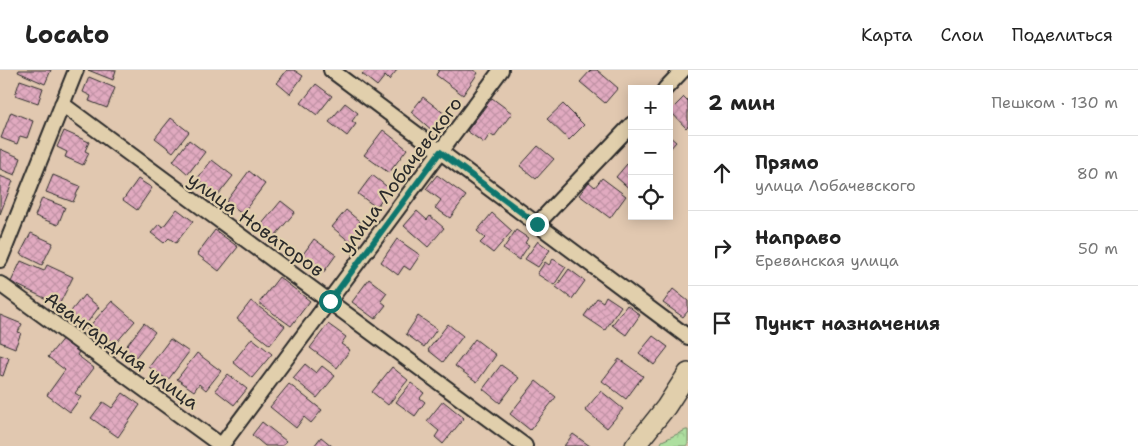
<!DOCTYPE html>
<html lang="ru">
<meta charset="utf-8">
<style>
body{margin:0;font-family:"Shantell Sans",sans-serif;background:#f6f6f6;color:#222}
.controls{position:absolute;right:15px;top:15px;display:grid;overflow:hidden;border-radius:0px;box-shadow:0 2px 12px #0003}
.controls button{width:45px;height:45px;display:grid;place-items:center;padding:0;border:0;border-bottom:1px solid #e0e0e0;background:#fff;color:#222;font:25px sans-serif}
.stop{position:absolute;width:15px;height:15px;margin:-11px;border:4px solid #0f766e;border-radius:50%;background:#fff}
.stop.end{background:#0f766e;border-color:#fff;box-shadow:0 1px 5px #0008}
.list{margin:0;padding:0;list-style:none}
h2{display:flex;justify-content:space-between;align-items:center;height:65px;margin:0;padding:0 20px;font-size:21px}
h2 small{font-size:16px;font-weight:400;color:#767676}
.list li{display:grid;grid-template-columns:32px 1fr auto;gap:15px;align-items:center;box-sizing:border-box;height:75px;padding:0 20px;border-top:1px solid #e0e0e0}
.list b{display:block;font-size:19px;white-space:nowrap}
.list p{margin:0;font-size:16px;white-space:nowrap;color:#767676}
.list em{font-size:16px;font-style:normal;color:#767676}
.icon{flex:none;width:28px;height:28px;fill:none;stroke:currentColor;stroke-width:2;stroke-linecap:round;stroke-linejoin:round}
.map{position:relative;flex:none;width:688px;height:376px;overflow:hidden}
header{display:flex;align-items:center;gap:30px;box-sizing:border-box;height:70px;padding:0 25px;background:#fff;border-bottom:1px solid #e0e0e0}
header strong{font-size:24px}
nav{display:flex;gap:28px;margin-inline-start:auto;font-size:18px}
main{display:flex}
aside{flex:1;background:#fff}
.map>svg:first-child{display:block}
.forest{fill:url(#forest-crowns);stroke:#6c8566}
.building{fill:url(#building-cross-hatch);stroke:#2b2b2b}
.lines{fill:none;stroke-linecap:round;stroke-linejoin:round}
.street-casing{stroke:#2b2b2b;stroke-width:18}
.secondary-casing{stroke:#2b2b2b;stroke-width:22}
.street{stroke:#e1cfac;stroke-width:14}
.secondary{stroke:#e1cfac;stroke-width:19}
.route{stroke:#0f766e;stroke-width:6}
.labels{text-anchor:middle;stroke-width:4.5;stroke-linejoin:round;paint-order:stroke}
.street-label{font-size:19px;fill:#2b2b2b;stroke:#e1cfac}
</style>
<header>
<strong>Locato</strong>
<nav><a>Карта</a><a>Слои</a><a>Поделиться</a></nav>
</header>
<main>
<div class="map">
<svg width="688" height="376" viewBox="0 0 688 376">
<defs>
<pattern id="forest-crowns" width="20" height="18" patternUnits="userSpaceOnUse" patternTransform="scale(1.25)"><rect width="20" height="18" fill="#aedfa0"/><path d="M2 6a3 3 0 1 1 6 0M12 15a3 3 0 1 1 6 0" fill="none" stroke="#96c08a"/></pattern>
<pattern id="building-cross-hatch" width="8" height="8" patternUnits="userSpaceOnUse" patternTransform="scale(1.25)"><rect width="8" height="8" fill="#e1aac0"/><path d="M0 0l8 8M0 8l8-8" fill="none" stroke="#c192a5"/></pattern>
</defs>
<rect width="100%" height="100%" fill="#e1c8b0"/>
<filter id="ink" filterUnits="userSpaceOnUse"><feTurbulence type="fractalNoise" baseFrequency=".02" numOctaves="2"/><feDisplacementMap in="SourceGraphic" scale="10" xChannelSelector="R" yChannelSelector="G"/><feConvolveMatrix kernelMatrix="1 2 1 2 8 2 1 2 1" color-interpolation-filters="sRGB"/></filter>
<g filter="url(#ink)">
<path class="forest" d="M686 360H688V376H660L662 371Z"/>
<path class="building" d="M19 0H51L45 14 18 2Z
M88 0H116L113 10Z
M287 0H294L303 6 290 24 277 13Z
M366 0H397L389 10 385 6 377 16 362 4Z
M439 0H473L478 3 463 25 436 5Z
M591 0H597L618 18 605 33 580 12Z
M89 7 115 18 107 38 89 31 91 26 83 22Z
M20 10 43 18 38 33 15 25Z
M316 14 332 26 317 45 301 33Z
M423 27 446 45 433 61 411 42Z
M684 27 688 31V56L686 58 670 41Z
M492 28 512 43 494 67 490 64 484 73 467 61Z
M345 33 358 43 352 51 356 54 347 66 329 52Z
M563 34 584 55 569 70 547 49Z
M11 42 33 51 27 68 20 66 17 74 1 68Z
M171 48 189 62 173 82 155 68Z
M383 60 407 79 389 103 364 85Z
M64 61 89 72 85 81 89 83 83 95 65 87 67 82 57 77Z
M669 66 676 72 669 80Z
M189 70 205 82 188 104 173 91Z
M538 76 554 89 536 109 520 96Z
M0 79 21 88 15 105 0 99Z
M212 90 233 106 218 125 197 109Z
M627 94 632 98V121L616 107Z
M249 101 265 114 242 144 226 132Z
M53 105 80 116 73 132 46 122Z
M372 105 390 119 376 137 358 124Z
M437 105 466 126 450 148 435 138 441 130 426 119Z
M0 106 13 111 0 144Z
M602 108 626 126 610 148 579 125 589 112 595 117Z
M138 109 152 118 137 140 123 130Z
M42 128 65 137 58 155 35 146Z
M281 131 295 142 275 166 261 155Z
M177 139 193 151 176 173 169 168 164 173 151 163 159 154 163 157Z
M346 140 364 155 350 172 332 157Z
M417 141 427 150 430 146 444 158 428 177 404 156Z
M492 143 512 161 493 183 480 173 485 168 477 161Z
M215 160 238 177 219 201 197 184Z
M516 160 528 168 525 173 529 175 519 190 503 179Z
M31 163 53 173 42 195 20 184Z
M314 169 336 185 323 203 301 187Z
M397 169 420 185 410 200 404 196 398 205 381 192Z
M538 171 550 180 538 197 525 189Z
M553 189 566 197 554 215 537 204 545 192 549 195Z
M21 191 44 201 47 195 73 207 59 235 11 212Z
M569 199 585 211 572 229 556 217Z
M279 207 310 231 291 256 259 233Z
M369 209 387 223 381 231 386 235 375 249 352 232Z
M673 219 688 231V241L683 247 663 233Z
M84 225 99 237 84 257 68 245Z
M606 226 621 236 605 260 584 246 597 228 603 232Z
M112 231 135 251 115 274 104 265 98 271 86 260Z
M251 231 285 256 270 275 237 249Z
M627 235 640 245 626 265 612 255Z
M0 245 22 254 18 262 21 263 15 278 0 272Z
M418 246 437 259 424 277 406 264Z
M144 253 155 262 132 292 121 283Z
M328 254 346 267 341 274 350 280 337 298 310 278Z
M448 254 463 266 443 292 428 280Z
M653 266 668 277 654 295 639 283Z
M64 267 81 279 77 285 94 298 75 323 81 327 70 342 47 325 65 300 48 287Z
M252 268 272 284 252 308 233 292Z
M170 269 189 282 168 310 149 297Z
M475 269 496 285 477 312 455 296Z
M197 283 221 301 206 320 199 314 194 321 177 309Z
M0 285 9 288 3 306 0 305Z
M619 289 643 306 626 329 602 311Z
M305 294 316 303 322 296 335 306 317 328 293 308Z
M501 295 519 308 500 333 483 319Z
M392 297 408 310 388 335 372 322Z
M228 304 247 319 234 335 215 320Z
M536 311 556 327 530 360 510 344Z
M411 313 424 323 420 328 425 332 415 346 396 332Z
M289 314 322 340 311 353 304 347 296 358 270 337Z
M601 321 623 339 607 358 585 340Z
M123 323 140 335 118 367 91 348 103 332 112 338Z
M443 331 464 348 443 374 435 367 439 361 427 351Z
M262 352 286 371 282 376H265L252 365Z
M573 364 590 376H564Z
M321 367 332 376H314Z"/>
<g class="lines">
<g class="street-casing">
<path id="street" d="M331 0 688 267
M665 19 683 0
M62 34 525 376
M537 154 632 54
M0 190 76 0
M0 214 222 376
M221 376 501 0"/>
</g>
<g class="secondary-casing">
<path id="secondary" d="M635 376 666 337 688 303"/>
</g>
<use href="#street" class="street"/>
<use href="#secondary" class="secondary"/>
</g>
</g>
<g class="lines" filter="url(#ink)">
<path class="route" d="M330 231 440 82 537 154"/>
</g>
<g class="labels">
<g class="street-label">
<text transform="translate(400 105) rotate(-53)" y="7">улица Лобачевского</text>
<text transform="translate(256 154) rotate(36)" y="7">улица Новаторов</text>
<text transform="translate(122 280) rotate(36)" y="7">Авангардная улица</text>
</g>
</g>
</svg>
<div class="controls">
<button>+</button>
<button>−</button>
<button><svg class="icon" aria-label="locate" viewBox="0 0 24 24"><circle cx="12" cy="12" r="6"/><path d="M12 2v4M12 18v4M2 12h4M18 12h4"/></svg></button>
</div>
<div class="stop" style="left:330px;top:231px"></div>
<div class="stop end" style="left:537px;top:154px"></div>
</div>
<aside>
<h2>2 мин<small>Пешком · 130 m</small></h2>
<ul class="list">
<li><svg class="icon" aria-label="ahead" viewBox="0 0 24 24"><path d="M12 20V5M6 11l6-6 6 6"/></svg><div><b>Прямо</b><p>улица Лобачевского</p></div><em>80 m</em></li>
<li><svg class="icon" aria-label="right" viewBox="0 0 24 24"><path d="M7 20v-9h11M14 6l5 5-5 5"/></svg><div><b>Направо</b><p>Ереванская улица</p></div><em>50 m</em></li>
<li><svg class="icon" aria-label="arrive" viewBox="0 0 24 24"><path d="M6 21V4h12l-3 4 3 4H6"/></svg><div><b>Пункт назначения</b></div></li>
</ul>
</aside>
</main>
